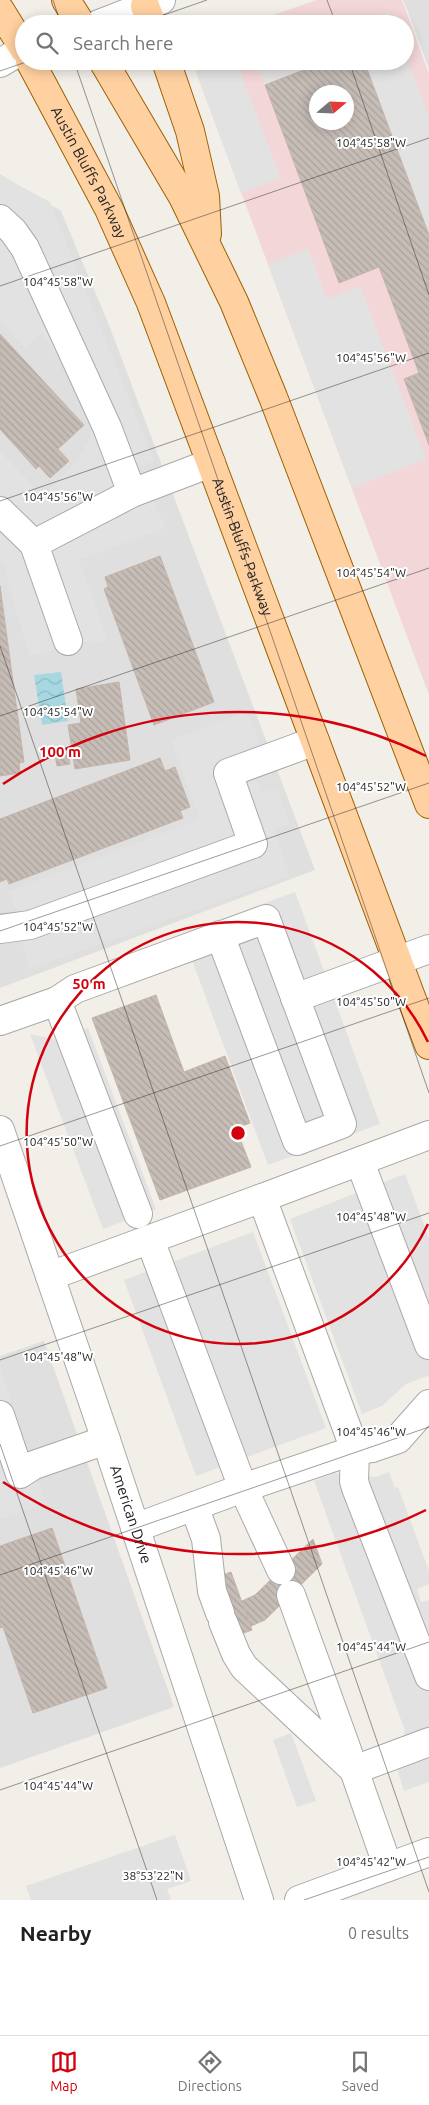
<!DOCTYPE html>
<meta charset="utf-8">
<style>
body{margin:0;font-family:Ubuntu,sans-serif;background:#f2f2f2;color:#202124}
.compass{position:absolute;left:309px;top:85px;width:45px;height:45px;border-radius:50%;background:#fff;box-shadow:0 2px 12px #0003;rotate:71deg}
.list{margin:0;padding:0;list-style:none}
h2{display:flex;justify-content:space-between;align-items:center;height:65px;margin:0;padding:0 20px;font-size:21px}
h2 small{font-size:16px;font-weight:400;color:#757577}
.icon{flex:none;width:28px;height:28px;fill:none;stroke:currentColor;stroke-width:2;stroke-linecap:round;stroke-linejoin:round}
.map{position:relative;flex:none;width:429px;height:1900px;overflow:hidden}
.search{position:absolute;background:#fff;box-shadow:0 2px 12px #0003;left:15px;right:15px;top:15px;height:55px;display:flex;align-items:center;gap:12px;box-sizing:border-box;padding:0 18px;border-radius:28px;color:#757577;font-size:19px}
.sheet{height:135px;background:#fff}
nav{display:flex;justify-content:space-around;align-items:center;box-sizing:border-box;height:70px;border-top:1px solid #e0e0e0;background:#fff;font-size:14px;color:#757577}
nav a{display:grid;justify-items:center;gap:2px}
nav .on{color:#d3000e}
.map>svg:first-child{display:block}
.residential{fill:#e0dfdf}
.commercial{fill:#f3d7d8;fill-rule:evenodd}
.parking{fill:#e2e2e2}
.water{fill:url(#water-waves)}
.building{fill:url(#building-back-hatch);stroke:#c5b4aa;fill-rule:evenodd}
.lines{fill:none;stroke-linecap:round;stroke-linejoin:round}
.minor-casing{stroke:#a9a9a9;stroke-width:30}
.major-casing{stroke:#9f6000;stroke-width:30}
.minor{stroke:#fff;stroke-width:28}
.major{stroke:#ffd0a0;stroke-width:28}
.ticks{fill:none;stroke:#222;stroke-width:1;stroke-opacity:0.45}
.ring{fill:none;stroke:#d3000e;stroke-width:2.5}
.labels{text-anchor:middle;stroke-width:4;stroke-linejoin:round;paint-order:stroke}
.street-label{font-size:15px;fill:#222;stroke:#fff}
.ticks-label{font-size:12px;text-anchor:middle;fill:#222;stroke:#fff;stroke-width:4;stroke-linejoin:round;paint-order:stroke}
.centre{fill:#d3000e;stroke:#fff;stroke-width:2.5}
.ring-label{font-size:15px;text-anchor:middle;font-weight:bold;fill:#d3000e;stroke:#fff;stroke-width:4;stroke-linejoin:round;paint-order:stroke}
</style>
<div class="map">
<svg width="429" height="1900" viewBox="0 0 429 1900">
<defs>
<pattern id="water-waves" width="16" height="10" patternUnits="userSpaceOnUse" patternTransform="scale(1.25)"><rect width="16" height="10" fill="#a7d8e1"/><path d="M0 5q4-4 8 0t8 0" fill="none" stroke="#8fb9c1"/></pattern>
<pattern id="building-back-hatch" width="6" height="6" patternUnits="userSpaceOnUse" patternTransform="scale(1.25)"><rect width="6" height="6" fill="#c7bdb7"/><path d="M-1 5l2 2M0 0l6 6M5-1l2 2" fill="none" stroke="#aba29d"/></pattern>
</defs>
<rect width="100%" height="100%" fill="#f2eee8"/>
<path class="residential" d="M403 0H429V69L407 9Z
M0 174 61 211 109 325 315 870 0 988Z
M44 1341 174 1707 0 1768V1356Z"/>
<path class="commercial" d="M317 0H402L429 74V695L192 61H405V24H247ZM316 92H346V122H316Z"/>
<path class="parking" d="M390 12 394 24H360Z
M405 53 429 117V235L364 61H405Z
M192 61H236L281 178 241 193Z
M260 61H327L265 85 256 63Z
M0 175 50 202 154 461 138 467 165 528 79 560 107 640 95 643 93 640 30 656 8 586 6 566 0 560V451L43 496 75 463 90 439 91 427 82 394 42 333 25 348 0 320Z
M308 249 327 299 360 286 426 459 352 488 268 264Z
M248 711 260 744 250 748 272 775 257 781 262 793 277 788 290 824 274 830 290 876 30 969 23 947 16 910 8 892 200 819 171 740Z
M295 892 380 1124 268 1165 182 933Z
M88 1028 156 1209 103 1229 30 1034 57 1040Z
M405 1174 429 1238V1377L427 1376 406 1384 382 1406 362 1414 290 1219Z
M253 1232 326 1428 196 1476 124 1280Z
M0 1369 46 1504 0 1519Z
M389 1472 395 1488 398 1487 429 1571V1584L417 1589 421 1602 429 1600V1782L404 1791 398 1772 405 1731 314 1481 334 1473 376 1477Z
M291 1733 316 1801 297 1807 273 1740Z
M175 1835 191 1881 167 1889 171 1900H31L26 1886Z"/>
<path class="water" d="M61 672 68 721 42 725 34 675Z"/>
<path class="building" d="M327 61H364L429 235V445L404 379 419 373 379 267 339 283 265 85ZM316 92H346V122H316Z
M0 334 84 425 58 449 69 461 50 478 39 466 36 469 0 429Z
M160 556 214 702 154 725 104 589 108 587 105 577Z
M0 586 24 762 19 763 20 773 0 776Z
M119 682 130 760 75 769 68 725 81 723 76 689Z
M67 748 70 764 57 766 54 750Z
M160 758 165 771 175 767 190 807 180 811 183 818 9 884 7 879 0 882V819Z
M156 995 184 1072 225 1056 250 1123 236 1128 251 1167 160 1200 92 1018Z
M52 1528 107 1688 33 1713 3 1627 0 1628V1546Z
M313 1539 322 1564 265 1620 251 1626 242 1601 255 1595Z
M231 1572 252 1630 241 1634 220 1576Z"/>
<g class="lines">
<g class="minor-casing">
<g id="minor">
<path d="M99 24 161 0"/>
<path d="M0 63 24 49"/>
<path d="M0 219 13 231 25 248 107 427 132 493"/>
<path d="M0 511 34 544 68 641"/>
<path d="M34 544 132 493 211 463"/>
<path d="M0 929 30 925 253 844 228 773 315 741"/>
<path d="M295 998 429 949"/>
<path d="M57 1001 138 1214"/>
<path d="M0 1021 57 1001 75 989 266 919 342 1124 297 1141 220 935"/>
<path id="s1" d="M0 1130 106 1440 259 1900"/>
<path d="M429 1135 262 1198 355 1450 354 1481 356 1488 429 1676"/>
<path d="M360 1162 429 1345"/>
<path d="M150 1240 243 1488 355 1450 372 1448 398 1439 429 1404"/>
<path d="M50 1276 262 1198"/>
<path d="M0 1415 20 1474 34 1465 106 1440"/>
<path d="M194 1506 206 1539 212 1591 220 1613"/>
<path d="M135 1528 243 1488 281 1570"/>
<path d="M291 1595 352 1764"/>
<path d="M223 1622 236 1654 244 1667 354 1770"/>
<path d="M388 1867 354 1770 429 1742"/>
<path d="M299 1900 429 1852"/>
</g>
</g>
<g class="major-casing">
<g id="major">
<path d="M66 0 81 24"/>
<path d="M145 6 152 24"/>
<path d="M0 10 24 49"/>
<path id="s2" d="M30 61 109 209 151 303 429 1045"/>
<path d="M103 61 183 197 234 302 273 397 429 804"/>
<path d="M166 61 190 131 205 196 207 234"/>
</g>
</g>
<use href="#minor" class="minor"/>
<use href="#major" class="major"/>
</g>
<path class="ticks" d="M53 0 61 24M327 0 336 24M138 24 207 0M74 61 429 1093M349 61 429 295M0 71 29 61M0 286 429 138M0 501 429 353M0 646 429 1892M0 716 429 568M0 931 429 783M0 1146 429 998M0 1360 429 1213M0 1444 157 1900M0 1575 429 1427M0 1790 429 1642M304 1900 429 1857"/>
<g class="ring">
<path d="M428 1224A211 211 0 1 1 428 1042"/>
<path d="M426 1510A421 421 0 0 1 3 1482M3 784A421 421 0 0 1 426 756"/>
</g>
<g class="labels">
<g class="street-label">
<text dy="5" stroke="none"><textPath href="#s2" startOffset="126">Austin Bluffs Parkway</textPath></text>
<text dy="5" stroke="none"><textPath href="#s2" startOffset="531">Austin Bluffs Parkway</textPath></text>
<text dy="5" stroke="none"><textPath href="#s1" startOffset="406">American Drive</textPath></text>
</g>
</g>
<g class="ticks-label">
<text x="371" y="147">104°45'58"W</text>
<text x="58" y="286">104°45'58"W</text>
<text x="371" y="362">104°45'56"W</text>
<text x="58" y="501">104°45'56"W</text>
<text x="371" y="577">104°45'54"W</text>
<text x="58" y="716">104°45'54"W</text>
<text x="371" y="791">104°45'52"W</text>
<text x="58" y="931">104°45'52"W</text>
<text x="371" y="1006">104°45'50"W</text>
<text x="58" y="1146">104°45'50"W</text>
<text x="371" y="1221">104°45'48"W</text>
<text x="58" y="1361">104°45'48"W</text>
<text x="371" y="1436">104°45'46"W</text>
<text x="58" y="1575">104°45'46"W</text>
<text x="371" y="1651">104°45'44"W</text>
<text x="58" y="1790">104°45'44"W</text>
<text x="371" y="1866">104°45'42"W</text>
<text x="153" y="1880">38°53'22"N</text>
</g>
<circle cx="238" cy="1133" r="8" class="centre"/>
<g class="ring-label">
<text x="60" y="757">100 m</text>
<text x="89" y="989">50 m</text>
</g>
</svg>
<svg class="compass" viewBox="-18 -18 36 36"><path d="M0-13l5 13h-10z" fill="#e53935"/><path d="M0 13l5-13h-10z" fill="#757577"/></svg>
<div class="search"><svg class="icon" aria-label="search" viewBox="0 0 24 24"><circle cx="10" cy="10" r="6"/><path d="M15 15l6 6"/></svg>Search here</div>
</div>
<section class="sheet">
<h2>Nearby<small>0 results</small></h2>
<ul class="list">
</ul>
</section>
<nav>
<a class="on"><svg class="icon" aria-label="map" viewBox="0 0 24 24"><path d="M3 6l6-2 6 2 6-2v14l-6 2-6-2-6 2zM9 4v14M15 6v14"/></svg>Map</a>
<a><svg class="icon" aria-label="directions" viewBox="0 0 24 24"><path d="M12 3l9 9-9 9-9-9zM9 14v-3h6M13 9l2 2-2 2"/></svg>Directions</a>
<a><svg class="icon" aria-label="saved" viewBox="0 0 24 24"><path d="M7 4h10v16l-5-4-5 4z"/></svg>Saved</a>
</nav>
